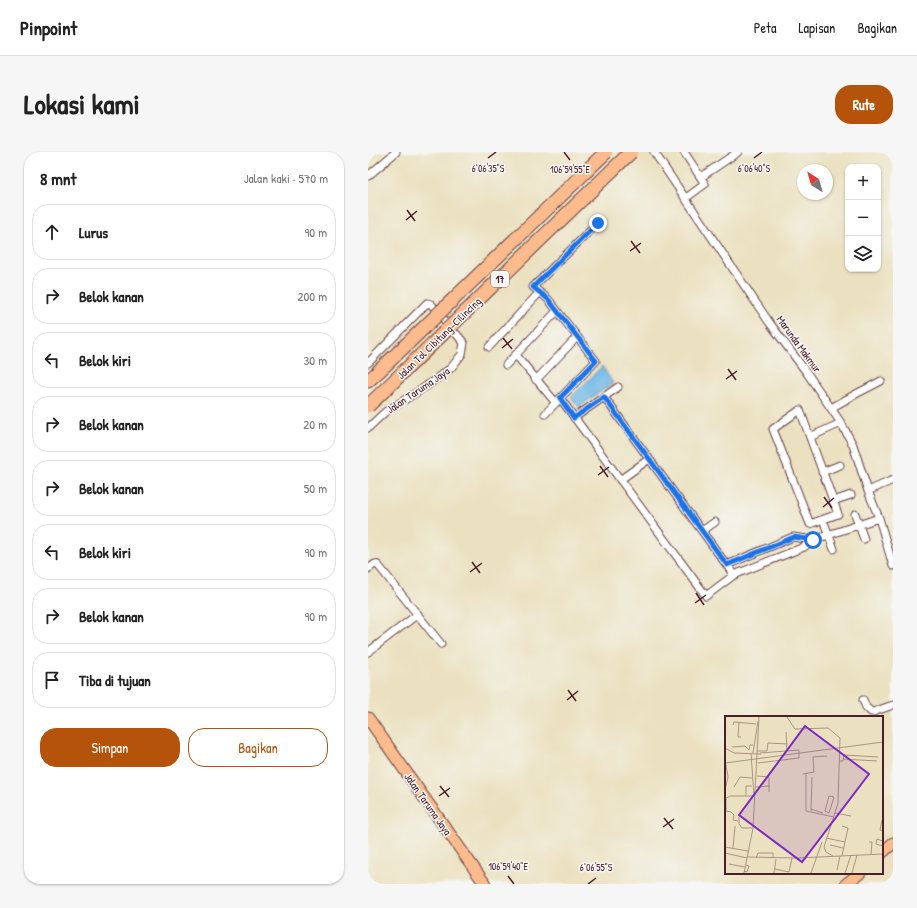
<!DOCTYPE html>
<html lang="id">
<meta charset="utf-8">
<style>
body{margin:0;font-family:"Patrick Hand",sans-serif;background:#f6f6f6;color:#222}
.controls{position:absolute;right:12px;top:12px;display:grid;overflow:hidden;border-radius:8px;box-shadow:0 1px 3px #0004}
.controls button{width:36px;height:36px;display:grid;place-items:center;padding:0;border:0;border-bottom:1px solid #e0e0e0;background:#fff;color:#222;font:20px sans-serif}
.compass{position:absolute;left:429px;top:12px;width:36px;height:36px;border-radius:50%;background:#fff;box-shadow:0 1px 3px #0004;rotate:323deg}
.stop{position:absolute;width:12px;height:12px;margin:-9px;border:3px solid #1a73e8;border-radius:50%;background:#fff}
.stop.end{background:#1a73e8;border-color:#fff;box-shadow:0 1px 4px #0008}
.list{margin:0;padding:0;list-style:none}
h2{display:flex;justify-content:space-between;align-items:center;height:52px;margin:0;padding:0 16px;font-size:17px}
h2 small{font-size:13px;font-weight:400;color:#767676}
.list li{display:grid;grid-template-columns:26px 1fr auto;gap:12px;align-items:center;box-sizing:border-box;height:56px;margin:0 8px 8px;padding:0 8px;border:1px solid #e0e0e0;border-radius:16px}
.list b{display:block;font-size:15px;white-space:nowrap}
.list em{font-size:13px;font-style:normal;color:#767676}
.actions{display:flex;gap:8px;padding:12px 16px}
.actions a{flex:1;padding:9px 0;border:1px solid #b45309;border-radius:16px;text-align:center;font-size:14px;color:#b45309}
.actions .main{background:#b45309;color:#fff}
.icon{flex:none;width:22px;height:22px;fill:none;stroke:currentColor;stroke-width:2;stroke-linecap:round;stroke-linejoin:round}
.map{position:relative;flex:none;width:525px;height:732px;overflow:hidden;border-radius:16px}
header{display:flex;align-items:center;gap:24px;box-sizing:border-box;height:56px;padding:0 20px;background:#fff;border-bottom:1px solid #e0e0e0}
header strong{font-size:19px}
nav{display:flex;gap:22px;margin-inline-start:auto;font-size:14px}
.intro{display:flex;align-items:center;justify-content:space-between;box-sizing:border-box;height:96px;padding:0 24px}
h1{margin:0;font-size:28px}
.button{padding:10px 18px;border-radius:16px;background:#b45309;color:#fff;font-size:14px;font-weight:700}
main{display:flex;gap:24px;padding:0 24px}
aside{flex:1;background:#fff;border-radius:16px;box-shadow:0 1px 3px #0004}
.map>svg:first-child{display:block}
.water{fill:#6eb7e6;stroke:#5c6b88}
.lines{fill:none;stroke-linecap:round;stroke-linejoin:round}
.minor-casing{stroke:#623c41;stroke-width:9}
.primary-casing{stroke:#623c41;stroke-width:13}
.motorway-casing{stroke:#623c41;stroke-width:15}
.minor{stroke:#fff;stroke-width:7}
.primary{stroke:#fbbb8d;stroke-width:11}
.motorway{stroke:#fbbb8d;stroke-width:13}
.motorway-bridge-casing{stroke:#623c41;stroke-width:15;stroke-linecap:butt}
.motorway-bridge{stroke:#fbbb8d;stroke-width:13}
.route{stroke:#1a73e8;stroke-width:5}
.ticks{fill:none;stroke:#4a1f2b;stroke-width:1.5}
.labels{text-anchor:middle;stroke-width:3;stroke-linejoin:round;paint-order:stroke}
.shield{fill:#f6f6f2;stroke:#7e6067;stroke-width:1}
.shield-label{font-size:10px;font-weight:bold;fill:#4a1f2b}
.street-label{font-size:11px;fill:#4a1f2b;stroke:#f6f6f2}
.inset-road{fill:none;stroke:#ab9384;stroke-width:1}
.view{fill:#7b2cbf;fill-opacity:0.15;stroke:#7b2cbf;stroke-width:2}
.inset-edge{fill:none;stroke:#4a1f2b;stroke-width:2}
.ticks-label{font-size:10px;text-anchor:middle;fill:#4a1f2b;stroke:#f6f6f2;stroke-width:3;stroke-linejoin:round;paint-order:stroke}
</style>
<header>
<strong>Pinpoint</strong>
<nav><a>Peta</a><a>Lapisan</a><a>Bagikan</a></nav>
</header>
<div class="intro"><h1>Lokasi kami</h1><a class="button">Rute</a></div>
<main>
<aside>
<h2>8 mnt<small>Jalan kaki · 570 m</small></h2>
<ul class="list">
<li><svg class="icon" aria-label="ahead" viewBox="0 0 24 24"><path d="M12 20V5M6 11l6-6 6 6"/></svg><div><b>Lurus</b></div><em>90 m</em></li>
<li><svg class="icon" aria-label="right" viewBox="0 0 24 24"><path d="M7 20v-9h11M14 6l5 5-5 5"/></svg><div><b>Belok kanan</b></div><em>200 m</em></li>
<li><svg class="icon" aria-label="left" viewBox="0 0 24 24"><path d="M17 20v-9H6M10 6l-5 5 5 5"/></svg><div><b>Belok kiri</b></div><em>30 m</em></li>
<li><svg class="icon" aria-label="right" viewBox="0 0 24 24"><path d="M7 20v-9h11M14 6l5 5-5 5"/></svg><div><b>Belok kanan</b></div><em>20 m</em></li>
<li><svg class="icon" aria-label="right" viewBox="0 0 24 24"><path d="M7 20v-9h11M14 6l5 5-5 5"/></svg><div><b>Belok kanan</b></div><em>50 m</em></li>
<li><svg class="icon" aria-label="left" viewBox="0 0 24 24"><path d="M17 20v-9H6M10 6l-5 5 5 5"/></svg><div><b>Belok kiri</b></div><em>90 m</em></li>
<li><svg class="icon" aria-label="right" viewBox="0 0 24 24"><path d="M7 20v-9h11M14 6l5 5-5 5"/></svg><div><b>Belok kanan</b></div><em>90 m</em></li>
<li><svg class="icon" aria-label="arrive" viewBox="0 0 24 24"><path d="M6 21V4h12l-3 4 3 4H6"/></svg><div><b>Tiba di tujuan</b></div></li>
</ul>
<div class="actions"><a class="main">Simpan</a><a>Bagikan</a></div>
</aside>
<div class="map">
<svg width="525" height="732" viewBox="0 0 525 732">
<rect width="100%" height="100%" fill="#f6f6f2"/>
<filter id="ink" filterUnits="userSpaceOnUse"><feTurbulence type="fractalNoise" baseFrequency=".025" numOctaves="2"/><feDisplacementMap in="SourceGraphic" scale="8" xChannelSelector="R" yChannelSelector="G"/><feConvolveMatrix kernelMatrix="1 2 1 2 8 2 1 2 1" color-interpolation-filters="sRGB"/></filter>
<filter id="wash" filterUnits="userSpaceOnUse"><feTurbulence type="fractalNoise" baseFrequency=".012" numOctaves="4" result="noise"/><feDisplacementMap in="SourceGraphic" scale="16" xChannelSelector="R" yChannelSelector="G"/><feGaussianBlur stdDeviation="0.9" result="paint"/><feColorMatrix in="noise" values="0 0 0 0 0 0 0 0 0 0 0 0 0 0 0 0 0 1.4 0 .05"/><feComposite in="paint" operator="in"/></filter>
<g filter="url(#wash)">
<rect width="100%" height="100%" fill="#ebe1c0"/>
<path class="water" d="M234 214 245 231 211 255 207 251 203 245Z"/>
</g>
<g filter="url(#ink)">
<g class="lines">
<g class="minor-casing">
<path id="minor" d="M286 0 401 170 439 221 473 271 485 293 500 339 511 366 525 414
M316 0 337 32 318 46
M0 24 28 0
M333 25 370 0
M121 195 171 141
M148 203 188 251
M0 211 5 206 59 151 63 152 96 191 94 202 83 216 57 235 17 260 0 276
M138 213 189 159
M168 228 209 185
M236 245 366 423
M192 246 338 444 366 423 436 395 445 388 511 366
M463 256 488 242 513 229
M432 258 470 362 442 372 405 277Z
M177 262 228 209 180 147 165 135 230 71
M206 266 250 235
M442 285 473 271
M454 320 472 313
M252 328 281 307
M500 339 525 328
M465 349 483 343
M487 362 496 387
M457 373 466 397
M334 379 347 370
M359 413 425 385 445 388
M0 417 7 412 10 413 73 492
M0 500 50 462
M495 548 498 555 503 560H505L525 553"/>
</g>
<g class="primary-casing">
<path id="primary" d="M0 566 117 732
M514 701 525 691
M478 732 492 721"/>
</g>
<g class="motorway-casing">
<path id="motorway" d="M0 229 11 219"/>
</g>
<use href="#minor" class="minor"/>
<use href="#primary" class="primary"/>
<use href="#motorway" class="motorway"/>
<g class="motorway-bridge-casing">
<path id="motorway-bridge" d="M11 219 238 0
M0 254 263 0"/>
</g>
<use href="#motorway-bridge" class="motorway-bridge"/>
</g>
</g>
<g class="lines" filter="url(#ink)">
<path class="route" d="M230 71 165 135 180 147 228 209 192 246 206 266 236 245 359 413 426 385 445 388"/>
</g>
<path class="ticks" d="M196 0 202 8M120 6 128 0M386 6 394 0M39 58 47 69M38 68 49 59M263 89 272 101M262 99 273 91M135 186 144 197M134 196 145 187M360 217 368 228M358 227 369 219M232 314 240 325M230 323 241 315M456 345 464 356M455 355 466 346M104 410 112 421M102 420 114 411M328 441 336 453M327 451 338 443M200 538 208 549M199 548 210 539M72 634 81 645M71 644 82 636M296 666 305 677M295 675 306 667M140 724 146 732M220 732 228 726"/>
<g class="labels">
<rect class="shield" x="123" y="119" width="18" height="16" rx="3"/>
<g class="shield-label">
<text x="132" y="131">17</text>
</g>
<g class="street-label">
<text transform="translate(71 186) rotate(-44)" y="4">Jalan Tol Cibitung–Cilincing</text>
<text transform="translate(431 192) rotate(54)" y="4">Marunda Makmur</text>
<text transform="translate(50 238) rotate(-34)" y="4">Jalan Taruma Jaya</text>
<text transform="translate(60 652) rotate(55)" y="4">Jalan Taruma Jaya</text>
</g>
</g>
<g transform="translate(357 564)">
<rect width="158" height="158" fill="#ebe1c0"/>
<path class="inset-road" d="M62 1 70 13 103 12 115 22 113 87 99 131 101 136 108 140M14 6 13 21H16M8 9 9 6 31 8M61 16 62 35M7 31 20 30 24 34 25 29H28M0 32 9 37 36 38M32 35H42L43 27 63 28M26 37 29 80M28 37 33 5M0 43 3 61 0 74M118 43 152 45M115 45H118L119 39 153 41M0 47 158 26M33 47 74 42V34L35 37M81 57V95L109 101M78 58 89 56 88 41 102 40M32 60 44 61V76M9 71 15 61 27 62M31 71 44 70M21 79V70H27M104 80 109 81 104 97 100 95ZM0 83 5 80H28M1 83V95L6 96 9 99 8 104 13 105M86 93 98 97M86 95 87 61M110 97 126 100M14 101V108L17 112H27M157 104 155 114 158 115M117 110 123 112 117 140M101 122 120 126M158 125 152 123 151 128 158 130M144 126H147L146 138M105 129 118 132M0 131 23 135M8 132 10 110M0 137 22 142M22 141 73 142 158 138M31 142 33 137H48V142M4 148 20 151M50 153 64 156 67 142M112 154 115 140M19 155 22 156 24 150 21 149M19 157 28 112 34 1M49 157 51 143M86 157 97 126M120 157 126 139M127 157 132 139"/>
<path class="view" d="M80 10 144 58 77 146 14 99Z"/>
<rect width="158" height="158" class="inset-edge"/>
</g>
<g class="ticks-label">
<text x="120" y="20">6°06'35"S</text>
<text x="386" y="20">6°06'40"S</text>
<text x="202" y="21">106°59'55"E</text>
<text x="140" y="718">106°59'40"E</text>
<text x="228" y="719">6°06'55"S</text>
</g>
</svg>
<div class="controls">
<button>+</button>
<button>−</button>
<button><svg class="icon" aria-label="layers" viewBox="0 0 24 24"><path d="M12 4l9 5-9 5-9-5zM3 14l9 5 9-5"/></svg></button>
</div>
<svg class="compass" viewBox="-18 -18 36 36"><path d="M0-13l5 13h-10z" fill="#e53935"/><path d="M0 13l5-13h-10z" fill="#767676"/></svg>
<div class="stop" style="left:445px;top:388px"></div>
<div class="stop end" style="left:230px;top:71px"></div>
</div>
</main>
